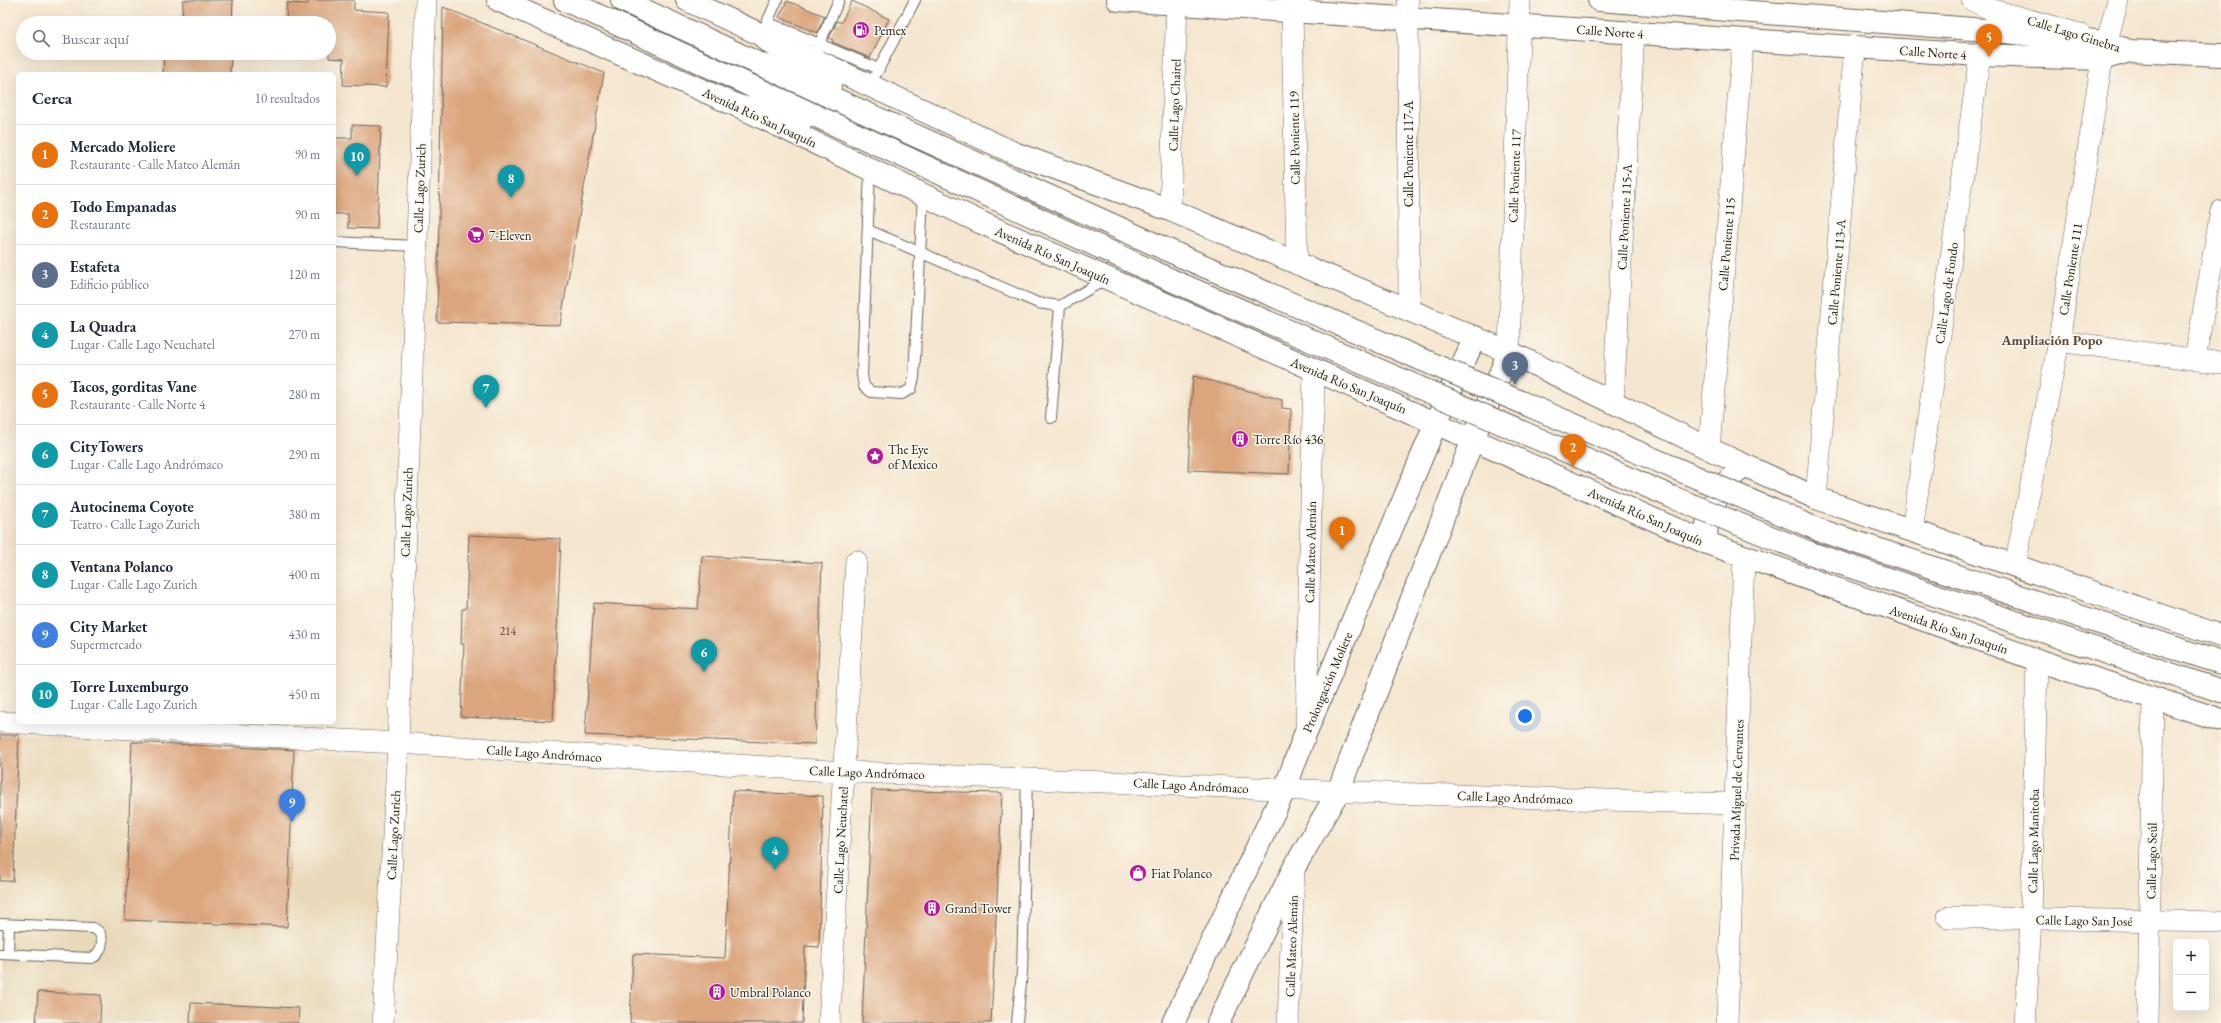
<!DOCTYPE html>
<html lang="es">
<meta charset="utf-8">
<style>
body{margin:0;font-family:"EB Garamond",serif;background:#f6f6f7;color:#1f2937}
.controls{position:absolute;right:12px;bottom:12px;display:grid;overflow:hidden;border-radius:6px;box-shadow:0 4px 16px #0002}
.controls button{width:36px;height:36px;display:grid;place-items:center;padding:0;border:0;border-bottom:1px solid #e0e1e3;background:#fff;color:#1f2937;font:20px sans-serif}
.you{position:absolute;left:1525px;top:716px;width:14px;height:14px;margin:-10px;border:3px solid #fff;border-radius:50%;background:#1a73e8;box-shadow:0 0 0 6px #1a73e833}
.badge{display:grid;place-items:center;width:26px;height:26px;border-radius:50%;background:#0f766e;color:#fff;font-size:13px;font-weight:700}
.pin{position:absolute;translate:-50% -33px;filter:drop-shadow(0 1px 2px #0008)}
.pin::after{content:'';position:absolute;top:21px;width:14px;height:12px;background:inherit;clip-path:polygon(0 0,100% 0,50% 100%)}
.list{margin:0;padding:0;list-style:none}
h2{display:flex;justify-content:space-between;align-items:center;height:52px;margin:0;padding:0 16px;font-size:17px}
h2 small{font-size:13px;font-weight:400;color:#747a83}
.list li{display:grid;grid-template-columns:26px 1fr auto;gap:12px;align-items:center;box-sizing:border-box;height:60px;padding:0 16px;border-top:1px solid #e0e1e3}
.list b{display:block;font-size:15px;white-space:nowrap}
.list p{margin:0;font-size:13px;white-space:nowrap;color:#747a83}
.list em{font-size:13px;font-style:normal;color:#747a83}
.icon{flex:none;width:22px;height:22px;fill:none;stroke:currentColor;stroke-width:2;stroke-linecap:round;stroke-linejoin:round}
.map{position:relative;flex:none;width:2221px;height:1023px;overflow:hidden}
.search{position:absolute;background:#fff;box-shadow:0 4px 16px #0002;left:16px;top:16px;width:320px;height:44px;display:flex;align-items:center;gap:10px;box-sizing:border-box;padding:0 14px;border-radius:22px;color:#747a83;font-size:15px}
.panel{position:absolute;background:#fff;box-shadow:0 4px 16px #0002;left:16px;top:72px;width:320px;height:652px;border-radius:6px}
.map>svg:first-child{display:block}
.built{fill:#e9d9ba}
.building{fill:#dba67e}
.lines{fill:none;stroke-linecap:round;stroke-linejoin:round}
.service-casing{stroke:#68635b;stroke-width:12}
.minor-casing{stroke:#68635b;stroke-width:22}
.tertiary-casing{stroke:#68635b;stroke-width:24}
.secondary-casing{stroke:#68635b;stroke-width:24}
.motorway-casing{stroke:#68635b;stroke-width:24}
.service{stroke:#fff;stroke-width:10}
.minor{stroke:#fff;stroke-width:21}
.tertiary{stroke:#fff;stroke-width:22}
.secondary{stroke:#fff;stroke-width:22}
.motorway{stroke:#fff;stroke-width:22}
.motorway-bridge-casing{stroke:#68635b;stroke-width:24;stroke-linecap:butt}
.motorway-bridge{stroke:#fff;stroke-width:22}
.labels{text-anchor:middle;stroke-width:3;stroke-linejoin:round;paint-order:stroke}
.number-label{font-size:11px;fill:#4c3e34}
.poi-label{font-size:13px;fill:#1c1c1c;stroke:#fbf7ec;text-anchor:start}
.street-label{font-size:13px;fill:#1c1c1c;stroke:#fbf7ec}
.neighbourhood-label{font-size:14px;font-weight:bold;fill:#5f4c3e;stroke:#fbf7ec}
</style>
<div class="map">
<svg width="2221" height="1023" viewBox="0 0 2221 1023">
<rect width="100%" height="100%" fill="#fbf7ec"/>
<filter id="ink" filterUnits="userSpaceOnUse"><feTurbulence type="fractalNoise" baseFrequency=".025" numOctaves="2"/><feDisplacementMap in="SourceGraphic" scale="8" xChannelSelector="R" yChannelSelector="G"/><feConvolveMatrix kernelMatrix="1 2 1 2 8 2 1 2 1" color-interpolation-filters="sRGB"/></filter>
<filter id="wash" filterUnits="userSpaceOnUse"><feTurbulence type="fractalNoise" baseFrequency=".012" numOctaves="4" result="noise"/><feDisplacementMap in="SourceGraphic" scale="16" xChannelSelector="R" yChannelSelector="G"/><feGaussianBlur stdDeviation="0.9" result="paint"/><feColorMatrix in="noise" values="0 0 0 0 0 0 0 0 0 0 0 0 0 0 0 0 0 1.4 0 .05"/><feComposite in="paint" operator="in"/></filter>
<g filter="url(#wash)">
<rect width="100%" height="100%" fill="#f5e6cf"/>
<path class="built" d="M0 733 392 759 382 1023H0Z"/>
<g id="blocks">
<path class="building" d="M183 0H233L232 23H182Z
M308 0H354V10L389 12 386 87 343 85 344 59 329 58V23H286L287 3 308 4Z
M787 1 825 16 817 33 779 17Z
M852 1 889 19 870 58 832 42 833 40 829 38 837 21 841 23Z
M443 7 604 73 560 325 437 322Z
M164 53H231L230 74H163Z
M352 125 381 126 377 229 348 228V214H334V138H352Z
M1193 376 1282 400V408L1291 409 1289 474 1188 470Z
M469 535 561 539 553 721 461 717 464 644H461L462 609H466Z
M702 556 822 563 815 744 585 735 594 603 698 609Z
M0 735H19L13 881H0Z
M132 742 294 750 287 927 125 920Z
M872 790 1002 793 991 1023H862Z
M733 791 823 796 819 947 805 946 802 1023H630L633 954 725 958Z
M38 992 101 995 100 1023H36Z
M191 1003 299 1008 298 1023H190Z"/>
</g>
</g>
<g filter="url(#ink)">
<use href="#blocks" fill-opacity="0" stroke="#68635b" stroke-width="1"/>
<g class="lines">
<g class="service-casing">
<path id="service" d="M767 22 879 69
M765 27 777 0
M816 51 839 0
M876 74 915 0
M870 170 862 375 864 386 871 392 902 394 911 389 914 378 923 195
M868 230 1038 303 1060 306 1106 279
M334 242 416 246
M1051 418 1060 306
M0 924 93 928C106 933 104 952 92 958L0 954
M8 954 9 925
M1017 1023 1022 972 1027 778"/>
</g>
<g class="minor-casing">
<path id="minor" d="M1408 0 1409 309
M1972 0 1990 9 2080 34
M1292 11 1297 264
M1170 210 1177 0
M2059 341 2221 363
M1509 352 1520 0
M2195 360 2221 211
M1613 401 1634 33
M1709 449 1743 40
M1816 498 1855 46
M1912 531 1980 55
M2015 566 2059 341 2102 59 2118 0
M0 722 398 743 830 771 1355 792 1736 804
M1306 732 1314 370
M1948 917 2221 922
M383 1023 398 743 426 0
M829 1023 856 561
M1288 1023 1294 868
M1727 1023 1744 557
M2025 1023 2031 919 2037 660
M2148 1023 2153 699"/>
</g>
<g class="tertiary-casing">
<path id="tertiary" d="M1118 0 1980 55 2102 59 2130 51 2221 55
M1599 0 1986 30 2105 42 2130 51
M1173 1023 1285 789 1305 734 1436 423 1475 337
M1218 1023 1294 868 1338 792 1473 439 1509 352"/>
</g>
<g class="secondary-casing">
<path id="secondary" d="M498 0 738 106 982 223 1707 543 2037 660 2221 720
M687 0 1014 153 1170 210 1509 352 1718 453 1816 498 2221 636
M1707 543C1702 512 1723 486 1743 465"/>
</g>
<g class="motorway-casing">
<path id="motorway" d="M565 0 1171 280
M622 0 848 105 1183 257
M761 35 790 59 824 80 830 86
M738 106 801 121
M1819 530 2221 663
M1810 553 2221 691"/>
</g>
<use href="#service" class="service"/>
<use href="#minor" class="minor"/>
<use href="#tertiary" class="tertiary"/>
<use href="#secondary" class="secondary"/>
<use href="#motorway" class="motorway"/>
<g class="motorway-bridge-casing">
<path id="motorway-bridge" d="M1183 257 1819 530
M1171 280 1672 497 1810 553"/>
</g>
<use href="#motorway-bridge" class="motorway-bridge"/>
</g>
</g>
<defs>
<g id="fuel-disc" transform="scale(0.9)"><circle r="9.5" fill="#b5179e" stroke="#fbf7ec"/><path d="M-5.5-6h7V0h2V4h1.3V-2.5L3-4.5l.8-.8L6-3V5H2.5V1h-1V6h-7ZM-4.2-4.7v3.2H.2V-4.7Z" fill="#fff"/></g>
<g id="supermarket-disc" transform="scale(0.9)"><circle r="9.5" fill="#b5179e" stroke="#fbf7ec"/><path d="M-6-5.5h2.5l.6 2H6L4.5 2H-2.5L-4.4-4H-6ZM-1.5 3.2a1.3 1.3 0 1 0 .1 0ZM3 3.2a1.3 1.3 0 1 0 .1 0Z" fill="#fff"/></g>
<g id="building-disc" transform="scale(0.9)"><circle r="9.5" fill="#b5179e" stroke="#fbf7ec"/><path d="M-4-6H4V6H1V3H-1V6H-4ZM-2.5-4.3h1.7v1.8h-1.7ZM.8-4.3h1.7v1.8H.8ZM-2.5-1h1.7V.8h-1.7ZM.8-1h1.7V.8H.8Z" fill="#fff"/></g>
<g id="sight-disc" transform="scale(0.9)"><circle r="9.5" fill="#b5179e" stroke="#fbf7ec"/><path d="M0-6L1.8-2.2L6-1.7L2.9 1.2L3.7 5.4L0 3.3L-3.7 5.4L-2.9 1.2L-6-1.7L-1.8-2.2Z" fill="#fff"/></g>
<g id="shop-disc" transform="scale(0.9)"><circle r="9.5" fill="#b5179e" stroke="#fbf7ec"/><path d="M-5-2.5h2.3a2.7 3.5 0 0 1 5.4 0H5L5.5 6h-11ZM-1.5-2.5h3a1.5 2.3 0 0 0-3 0Z" fill="#fff"/></g>
</defs>
<g fill-rule="evenodd">
<use href="#fuel-disc" x="861" y="30"/>
<use href="#supermarket-disc" x="476" y="235"/>
<use href="#building-disc" x="1240" y="439"/>
<use href="#sight-disc" x="875" y="456"/>
<use href="#shop-disc" x="1138" y="873"/>
<use href="#building-disc" x="932" y="908"/>
<use href="#building-disc" x="717" y="992"/>
</g>
<g class="labels">
<g class="number-label">
<text x="508" y="635">214</text>
</g>
<g class="poi-label">
<text x="874" y="35">Pemex</text>
<text x="489" y="240">7-Eleven</text>
<text x="1253" y="444">Torre Río 436</text>
<text x="888" y="454">The Eye<tspan x="888" dy="15">of Mexico</tspan></text>
<text x="1151" y="878">Fiat Polanco</text>
<text x="945" y="913">Grand Tower</text>
<text x="730" y="997">Umbral Polanco</text>
</g>
<g class="street-label">
<text transform="translate(1610 31) rotate(4)" y="5">Calle Norte 4</text>
<text transform="translate(2074 33) rotate(17)" y="5">Calle Lago Ginebra</text>
<text transform="translate(1933 52) rotate(4)" y="5">Calle Norte 4</text>
<text transform="translate(1174 105) rotate(-88)" y="5">Calle Lago Chairel</text>
<text transform="translate(760 117) rotate(25)" y="5">Avenida Río San Joaquín</text>
<text transform="translate(1294 138) rotate(-91)" y="5">Calle Poniente 119</text>
<text transform="translate(1408 154) rotate(-90)" y="5">Calle Poniente 117-A</text>
<text transform="translate(1514 176) rotate(-88)" y="5">Calle Poniente 117</text>
<text transform="translate(419 188) rotate(-88)" y="5">Calle Lago Zurich</text>
<text transform="translate(1624 217) rotate(-87)" y="5">Calle Poniente 115-A</text>
<text transform="translate(1726 244) rotate(-85)" y="5">Calle Poniente 115</text>
<text transform="translate(1053 255) rotate(24)" y="5">Avenida Río San Joaquín</text>
<text transform="translate(2070 269) rotate(-81)" y="5">Calle Poniente 111</text>
<text transform="translate(1836 272) rotate(-85)" y="5">Calle Poniente 113-A</text>
<text transform="translate(1946 293) rotate(-82)" y="5">Calle Lago de Fondo</text>
<text transform="translate(1349 385) rotate(23)" y="5">Avenida Río San Joaquín</text>
<text transform="translate(406 512) rotate(-88)" y="5">Calle Lago Zurich</text>
<text transform="translate(1646 516) rotate(24)" y="5">Avenida Río San Joaquín</text>
<text transform="translate(1310 552) rotate(-89)" y="5">Calle Mateo Alemán</text>
<text transform="translate(1949 629) rotate(19)" y="5">Avenida Río San Joaquín</text>
<text transform="translate(1327 682) rotate(-67)" y="5">Prolongación Moliere</text>
<text transform="translate(544 753) rotate(4)" y="5">Calle Lago Andrómaco</text>
<text transform="translate(867 772) rotate(2)" y="5">Calle Lago Andrómaco</text>
<text transform="translate(1191 785) rotate(3)" y="5">Calle Lago Andrómaco</text>
<text transform="translate(1736 790) rotate(-88)" y="5">Privada Miguel de Cervantes</text>
<text transform="translate(1515 797) rotate(2)" y="5">Calle Lago Andrómaco</text>
<text transform="translate(393 835) rotate(-87)" y="5">Calle Lago Zurich</text>
<text transform="translate(840 840) rotate(-87)" y="5">Calle Lago Neuchatel</text>
<text transform="translate(2033 841) rotate(-89)" y="5">Calle Lago Manitoba</text>
<text transform="translate(2151 861) rotate(-89)" y="5">Calle Lago Seúl</text>
<text transform="translate(2084 920) rotate(1)" y="5">Calle Lago San José</text>
<text transform="translate(1291 946) rotate(-88)" y="5">Calle Mateo Alemán</text>
</g>
<g class="neighbourhood-label">
<text x="2052" y="345">Ampliación Popo</text>
</g>
</g>
</svg>
<div class="controls">
<button>+</button>
<button>−</button>
</div>
<div class="you"></div>
<div class="pin badge" style="left:1342px;top:550px;background:#e8710a">1</div>
<div class="pin badge" style="left:1573px;top:467px;background:#e8710a">2</div>
<div class="pin badge" style="left:1515px;top:385px;background:#5c6f8a">3</div>
<div class="pin badge" style="left:775px;top:870px;background:#0f9aa8">4</div>
<div class="pin badge" style="left:1989px;top:57px;background:#e8710a">5</div>
<div class="pin badge" style="left:704px;top:672px;background:#0f9aa8">6</div>
<div class="pin badge" style="left:486px;top:408px;background:#0f9aa8">7</div>
<div class="pin badge" style="left:511px;top:198px;background:#0f9aa8">8</div>
<div class="pin badge" style="left:292px;top:822px;background:#3f7fe0">9</div>
<div class="pin badge" style="left:357px;top:176px;background:#0f9aa8">10</div>
<div class="search"><svg class="icon" aria-label="search" viewBox="0 0 24 24"><circle cx="10" cy="10" r="6"/><path d="M15 15l6 6"/></svg>Buscar aquí</div>
<section class="panel">
<h2>Cerca<small>10 resultados</small></h2>
<ul class="list">
<li><span class="badge" style="background:#e8710a">1</span><div><b>Mercado Moliere</b><p>Restaurante · Calle Mateo Alemán</p></div><em>90 m</em></li>
<li><span class="badge" style="background:#e8710a">2</span><div><b>Todo Empanadas</b><p>Restaurante</p></div><em>90 m</em></li>
<li><span class="badge" style="background:#5c6f8a">3</span><div><b>Estafeta</b><p>Edificio público</p></div><em>120 m</em></li>
<li><span class="badge" style="background:#0f9aa8">4</span><div><b>La Quadra</b><p>Lugar · Calle Lago Neuchatel</p></div><em>270 m</em></li>
<li><span class="badge" style="background:#e8710a">5</span><div><b>Tacos, gorditas Vane</b><p>Restaurante · Calle Norte 4</p></div><em>280 m</em></li>
<li><span class="badge" style="background:#0f9aa8">6</span><div><b>CityTowers</b><p>Lugar · Calle Lago Andrómaco</p></div><em>290 m</em></li>
<li><span class="badge" style="background:#0f9aa8">7</span><div><b>Autocinema Coyote</b><p>Teatro · Calle Lago Zurich</p></div><em>380 m</em></li>
<li><span class="badge" style="background:#0f9aa8">8</span><div><b>Ventana Polanco</b><p>Lugar · Calle Lago Zurich</p></div><em>400 m</em></li>
<li><span class="badge" style="background:#3f7fe0">9</span><div><b>City Market</b><p>Supermercado</p></div><em>430 m</em></li>
<li><span class="badge" style="background:#0f9aa8">10</span><div><b>Torre Luxemburgo</b><p>Lugar · Calle Lago Zurich</p></div><em>450 m</em></li>
</ul>
</section>
</div>
